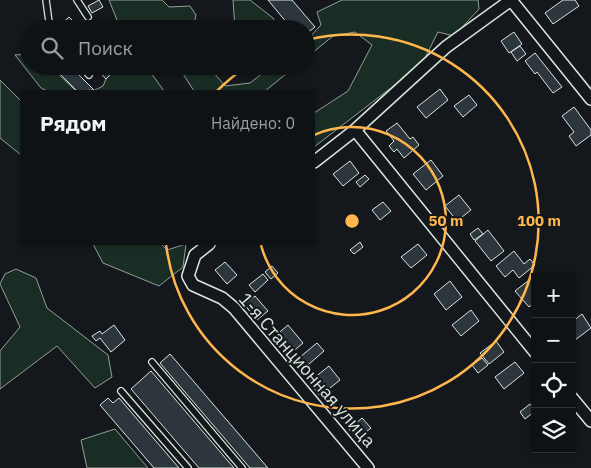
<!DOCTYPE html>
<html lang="ru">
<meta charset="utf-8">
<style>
body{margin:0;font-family:"IBM Plex Sans",sans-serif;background:#181b1e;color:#f1f3f6}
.controls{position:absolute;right:15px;bottom:15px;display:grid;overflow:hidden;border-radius:0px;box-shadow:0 1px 4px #0004}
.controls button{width:45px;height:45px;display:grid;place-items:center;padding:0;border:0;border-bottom:1px solid #2f3234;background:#0f1215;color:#f1f3f6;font:25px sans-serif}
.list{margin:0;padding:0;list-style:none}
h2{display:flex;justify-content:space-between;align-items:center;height:65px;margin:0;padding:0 20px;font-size:21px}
h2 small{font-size:16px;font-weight:400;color:#9b9ea0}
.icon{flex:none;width:28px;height:28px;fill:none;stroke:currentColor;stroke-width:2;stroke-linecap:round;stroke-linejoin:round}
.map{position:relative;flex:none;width:591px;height:468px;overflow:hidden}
.search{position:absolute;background:#0f1215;box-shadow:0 1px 4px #0004;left:20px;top:20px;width:295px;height:55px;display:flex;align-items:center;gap:12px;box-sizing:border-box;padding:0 18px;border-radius:28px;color:#9b9ea0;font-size:19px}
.panel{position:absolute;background:#0f1215;box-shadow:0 1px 4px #0004;left:20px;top:90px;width:295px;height:155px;border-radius:0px}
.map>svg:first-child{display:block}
.green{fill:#1a2d24;stroke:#939e99}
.building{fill:#2c363c;stroke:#d8e6dc}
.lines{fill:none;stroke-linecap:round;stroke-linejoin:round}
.service-casing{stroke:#d8e6dc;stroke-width:8}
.minor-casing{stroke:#d8e6dc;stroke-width:14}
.service{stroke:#14181c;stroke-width:5.5}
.minor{stroke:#14181c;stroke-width:11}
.ring{fill:none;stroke:#ffb74d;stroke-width:2.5}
.labels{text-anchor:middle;stroke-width:4;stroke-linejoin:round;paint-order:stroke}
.street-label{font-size:18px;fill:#d8e6dc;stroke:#14181c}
.centre{fill:#ffb74d;stroke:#14181c;stroke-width:2.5}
.ring-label{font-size:15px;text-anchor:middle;font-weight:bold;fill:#ffb74d;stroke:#14181c;stroke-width:4;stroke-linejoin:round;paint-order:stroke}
</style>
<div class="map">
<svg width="591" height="468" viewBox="0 0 591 468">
<rect width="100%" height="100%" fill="#14181c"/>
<path class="green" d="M109 0H162L169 7 190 6 196 15 193 29H112L117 20Z
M233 0H250L273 18 278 29H235Z
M342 0H478L479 9 454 36 438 32 422 64 314 147V113L348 91 372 45 355 32 333 36 306 58V41L321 25 317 12Z
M29 54V66H50L76 91H47L41 88 15 55Z
M109 66H146L164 91H93L103 86 106 79 114 71Z
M178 66H208L225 86 250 83 272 66H296L265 91H194Z
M0 80 21 101V155L0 138Z
M93 244H161L167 250 186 244 183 267 159 286 103 263Z
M16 269 36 278 47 308 108 355 112 377 95 388 57 346 0 389V351L20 327 0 284 5 274Z
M115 429 148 468H87L81 440Z"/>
<path class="building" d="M99 0 103 7 92 13 88 6Z
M268 0H292L315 27 306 34V29H292Z
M563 0H575L579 6 553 24 545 13Z
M69 17 76 24 71 29H61L59 26Z
M82 20 91 29H73Z
M514 32 522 44 509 53 501 41Z
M520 46 526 54 517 61 511 52Z
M535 53 562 87 553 93 537 72 535 74 525 61Z
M52 66H70L94 90 77 91Z
M94 66H109L114 71 106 79Z
M440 89 448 100 426 118 417 107Z
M469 95 477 105 463 117 454 106Z
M574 107 591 130V135L576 146 569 136 574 132 562 116Z
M397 123 410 139 413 137 419 145 404 158 397 149 394 152 389 146 394 141 386 131Z
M431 160 443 176 426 190 413 174Z
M350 161 359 173 343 186 333 174Z
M365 175 369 179 360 187 356 182Z
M459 195 471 210 457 221 445 206Z
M383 202 391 211 380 220 372 210Z
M478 228 483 234 474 240 470 234Z
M488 230 504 251 491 261 475 241Z
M360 242 363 247 354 254 350 250Z
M418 244 427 255 411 268 401 257Z
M514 251 524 264 530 259 535 265 519 278 513 270 505 277 496 266Z
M225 262 237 275 227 284 215 270Z
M272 266 278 273 271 279 265 272Z
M263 274 268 280 255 292 249 285Z
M533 277 535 279V302L529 307 515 291Z
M450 281 462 297 446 310 434 294Z
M255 296 268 311 257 320 244 304Z
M471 310 479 321 461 336 452 325Z
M582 314 591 328 575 340 572 336V322Z
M114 325 125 340 111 352 100 338 96 341 92 336 100 331 102 334Z
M288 325 303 343 289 355 274 337Z
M496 341 504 352 489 364 480 353Z
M317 343 324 351 301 371 294 362Z
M170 354 268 468H250L160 363Z
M482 358 488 365 478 373 472 365Z
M515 362 524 373 504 389 495 377Z
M329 366 340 380 320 396 309 382Z
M151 371 234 468H199L131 389Z
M108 398 113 403 119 398 179 468H154L100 405Z
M530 404 535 411 525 419 520 412Z
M362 418 371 428 357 439 349 429Z"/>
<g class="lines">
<g class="service-casing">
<path id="service" d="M46 0 49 22 52 29
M77 0 88 17
M81 66 89 75
M152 362 242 468
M121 391 188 468"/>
</g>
<g class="minor-casing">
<path id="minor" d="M511 0 591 99
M355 130 535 352
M314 162 355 130 446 47 511 0
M209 244 195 255 188 276 193 285 222 298 234 308 368 468
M572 398 591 421"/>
</g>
<use href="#service" class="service"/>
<use href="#minor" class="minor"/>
</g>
<g class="ring">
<path d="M314 135A94 94 0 1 1 261 245"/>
<path d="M217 91A187 187 0 0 1 246 67M307 40A187 187 0 1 1 166 244"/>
</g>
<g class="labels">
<g class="street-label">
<text transform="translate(307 370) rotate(49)" y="6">1-я Станционная улица</text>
</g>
</g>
<circle cx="352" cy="221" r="8" class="centre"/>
<g class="ring-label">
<text x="446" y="226">50 m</text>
<text x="539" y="226">100 m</text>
</g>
</svg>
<div class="controls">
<button>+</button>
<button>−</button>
<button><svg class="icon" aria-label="locate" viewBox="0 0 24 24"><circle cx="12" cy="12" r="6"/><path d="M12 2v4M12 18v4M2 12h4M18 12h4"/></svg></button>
<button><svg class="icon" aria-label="layers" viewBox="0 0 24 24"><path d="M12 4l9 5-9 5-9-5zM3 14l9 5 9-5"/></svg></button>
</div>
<div class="search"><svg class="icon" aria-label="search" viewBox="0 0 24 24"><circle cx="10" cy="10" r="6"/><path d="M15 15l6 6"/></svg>Поиск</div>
<section class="panel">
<h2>Рядом<small>Найдено: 0</small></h2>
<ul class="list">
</ul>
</section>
</div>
